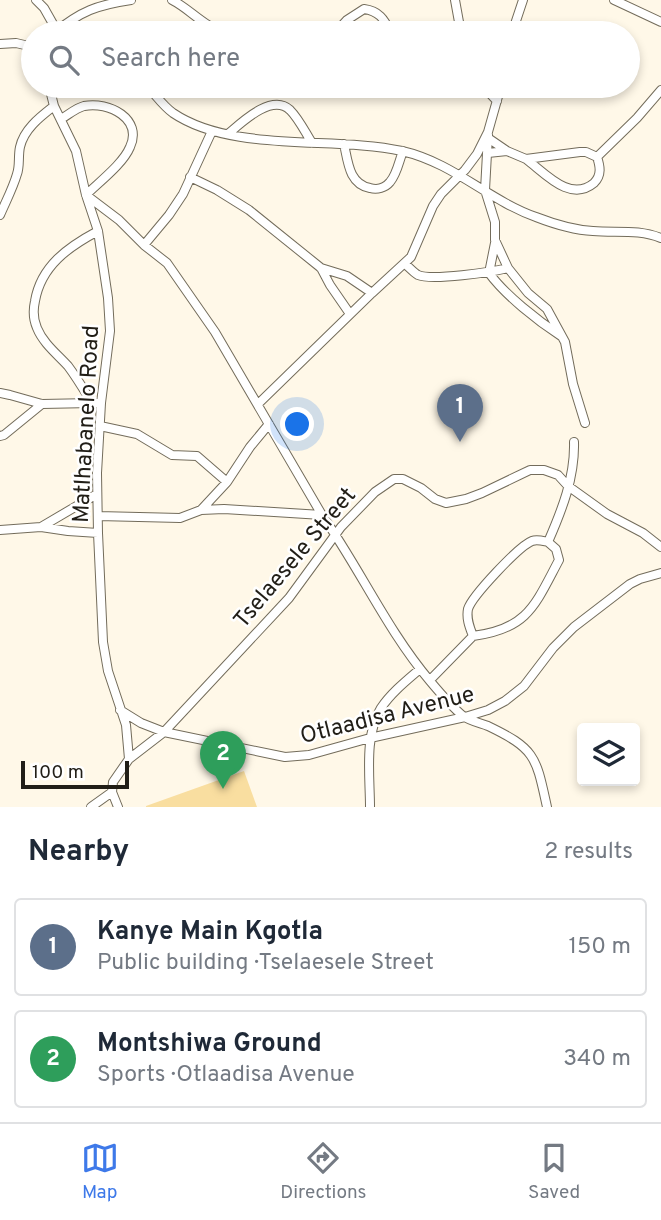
<!DOCTYPE html>
<meta charset="utf-8">
<style>
body{margin:0;font-family:Overpass,sans-serif;background:#f6f6f7;color:#1f2937}
.controls{position:absolute;right:21px;bottom:21px;display:grid;overflow:hidden;border-radius:7px;box-shadow:0 4px 10px #0003}
.controls button{width:63px;height:63px;display:grid;place-items:center;padding:0;border:0;border-bottom:2px solid #e0e1e3;background:#fff;color:#1f2937;font:35px sans-serif}
.scale{position:absolute;left:21px;bottom:18px;width:108px;box-sizing:border-box;padding-left:7px;border:4px solid #211e17;border-top:0;font-size:19px;line-height:24px;white-space:nowrap;color:#211e17;-webkit-text-stroke:5px #fff;paint-order:stroke}
.you{position:absolute;left:298px;top:425px;width:24px;height:24px;margin:-18px;border:5px solid #fff;border-radius:50%;background:#1a73e8;box-shadow:0 0 0 10px #1a73e833}
.badge{display:grid;place-items:center;width:46px;height:46px;border-radius:50%;background:#3e79e9;color:#fff;font-size:23px;font-weight:700}
.pin{position:absolute;translate:-50% -58px;filter:drop-shadow(0 2px 4px #0008)}
.pin::after{content:'';position:absolute;top:37px;width:24px;height:21px;background:inherit;clip-path:polygon(0 0,100% 0,50% 100%)}
.list{margin:0;padding:0;list-style:none}
h2{display:flex;justify-content:space-between;align-items:center;height:91px;margin:0;padding:0 28px;font-size:30px}
h2 small{font-size:23px;font-weight:400;color:#747a83}
.list li{display:grid;grid-template-columns:46px 1fr auto;gap:21px;align-items:center;box-sizing:border-box;height:98px;margin:0 14px 14px;padding:0 14px;border:2px solid #e0e1e3;border-radius:7px}
.list b{display:block;font-size:26px;white-space:nowrap}
.list p{margin:0;font-size:23px;white-space:nowrap;color:#747a83}
.list em{font-size:23px;font-style:normal;color:#747a83}
.icon{flex:none;width:38px;height:38px;fill:none;stroke:currentColor;stroke-width:2;stroke-linecap:round;stroke-linejoin:round}
.map{position:relative;flex:none;width:661px;height:807px;overflow:hidden}
.search{position:absolute;background:#fff;box-shadow:0 4px 10px #0003;left:21px;right:21px;top:21px;height:77px;display:flex;align-items:center;gap:18px;box-sizing:border-box;padding:0 24px;border-radius:38px;color:#747a83;font-size:26px}
.sheet{height:315px;background:#fff}
nav{display:flex;justify-content:space-around;align-items:center;box-sizing:border-box;height:98px;border-top:2px solid #e0e1e3;background:#fff;font-size:19px;color:#747a83}
nav a{display:grid;justify-items:center;gap:4px}
nav .on{color:#3e79e9}
.map>svg:first-child{display:block}
.pitch{fill:#f9dea0}
.lines{fill:none;stroke-linecap:round;stroke-linejoin:round}
.minor-casing{stroke:#736c5b;stroke-width:10}
.minor{stroke:#fff;stroke-width:8}
.labels{text-anchor:middle;stroke-width:5;stroke-linejoin:round;paint-order:stroke}
.street-label{font-size:23px;fill:#211e17;stroke:#fff}
</style>
<div class="map">
<svg width="661" height="807" viewBox="0 0 661 807">
<rect width="100%" height="100%" fill="#fff8e8"/>
<path class="pitch" d="M244 771 257 807H146V806Z"/>
<g class="lines">
<g class="minor-casing">
<path id="minor" d="M36 0 44 8 57 31
M172 0C190 9 204 27 224 32 229 34 247 27 256 27 270 26 286 30 299 33
M455 0 461 33
M614 0 661 22
M54 33C81 11 97 5 131 0
M335 33 347 20 364 9C379 11 384 19 390 31
M384 33 402 31 414 33
M512 33 523 0
M0 44 16 43 33 47
M49 86 54 106 76 151 86 195 98 231 108 298 110 331 101 403 97 473 98 533 103 642 108 671 126 725 129 759 113 782 112 792 118 807
M147 86C156 95 162 105 173 113 232 153 333 136 402 151 454 163 488 200 536 217 554 224 574 230 593 231 616 233 639 229 661 238
M483 86 497 101
M61 119C68 115 76 108 84 106 109 101 143 119 130 147 123 164 99 182 86 195L119 220 144 245 167 263 215 332 322 515C360 569 387 630 430 681 440 693 451 706 463 716 470 721 480 723 488 726 536 749 536 757 547 807
M228 134C242 122 272 93 290 110 299 119 305 132 312 143
M488 135 485 190 495 222V240L508 268 528 293 547 309 565 342 573 384 585 423
M488 138 507 151
M344 144C348 162 349 184 370 188 377 190 385 188 390 182 397 174 399 161 403 151
M580 152H586L597 157C600 166 602 175 594 183 570 203 545 173 526 159Z
M488 153 507 151 526 159
M597 157 637 118 661 90
M190 177 217 190 249 210 321 268 330 285 350 314
M0 215C6 201 13 188 17 174 20 166 18 156 20 147 24 129 40 117 54 106
M98 231C68 247 41 266 35 301 33 310 33 319 37 328 43 343 57 354 68 366 77 378 84 390 92 403H101
M495 243 489 273C505 295 538 321 561 336
M144 245 169 215 183 194 212 131
M405 264C409 267 413 272 418 275 432 281 492 272 508 268
M321 268 347 276 372 293
M0 393 10 395 42 404 92 403
M258 404 372 293 411 257 433 206 441 194 465 170 477 154 488 132 501 86
M100 426 137 434 172 455 197 456 227 482
M0 436 4 435 42 404
M201 510 224 509 322 515
M98 516 180 518 201 510 227 482 250 447 269 424
M41 527 97 494
M0 530 41 527 68 531 98 533
M473 636C528 629 535 605 559 560L556 549 548 542C562 510 575 477 574 442
M430 680 473 636C470 628 466 619 468 609 472 596 519 546 532 541 537 539 543 541 548 542
M120 710 141 723 164 732 285 757 309 755 370 738 465 717 488 710 505 701 524 686 553 648 574 627 630 584 640 579 661 573
M129 759 164 732 289 598 341 527 375 492 394 479H403L421 488 435 499 446 503 466 499 482 493 530 470H544L558 475 568 486 607 514 643 533 661 547
M91 807 112 792
M370 807C370 777 364 735 381 708 391 693 406 681 420 669"/>
</g>
<use href="#minor" class="minor"/>
</g>
<g class="labels">
<g class="street-label">
<text transform="translate(85 424) rotate(-87)" y="8">Matlhabanelo Road</text>
<text transform="translate(294 557) rotate(-50)" y="8">Tselaesele Street</text>
<text transform="translate(387 714) rotate(-14)" y="8">Otlaadisa Avenue</text>
</g>
</g>
</svg>
<div class="controls">
<button><svg class="icon" aria-label="layers" viewBox="0 0 24 24"><path d="M12 4l9 5-9 5-9-5zM3 14l9 5 9-5"/></svg></button>
</div>
<div class="scale">100 m</div>
<div class="you"></div>
<div class="pin badge" style="left:460px;top:442px;background:#5c6f8a">1</div>
<div class="pin badge" style="left:223px;top:789px;background:#2e9e5b">2</div>
<div class="search"><svg class="icon" aria-label="search" viewBox="0 0 24 24"><circle cx="10" cy="10" r="6"/><path d="M15 15l6 6"/></svg>Search here</div>
</div>
<section class="sheet">
<h2>Nearby<small>2 results</small></h2>
<ul class="list">
<li><span class="badge" style="background:#5c6f8a">1</span><div><b>Kanye Main Kgotla</b><p>Public building · Tselaesele Street</p></div><em>150 m</em></li>
<li><span class="badge" style="background:#2e9e5b">2</span><div><b>Montshiwa Ground</b><p>Sports · Otlaadisa Avenue</p></div><em>340 m</em></li>
</ul>
</section>
<nav>
<a class="on"><svg class="icon" aria-label="map" viewBox="0 0 24 24"><path d="M3 6l6-2 6 2 6-2v14l-6 2-6-2-6 2zM9 4v14M15 6v14"/></svg>Map</a>
<a><svg class="icon" aria-label="directions" viewBox="0 0 24 24"><path d="M12 3l9 9-9 9-9-9zM9 14v-3h6M13 9l2 2-2 2"/></svg>Directions</a>
<a><svg class="icon" aria-label="saved" viewBox="0 0 24 24"><path d="M7 4h10v16l-5-4-5 4z"/></svg>Saved</a>
</nav>
